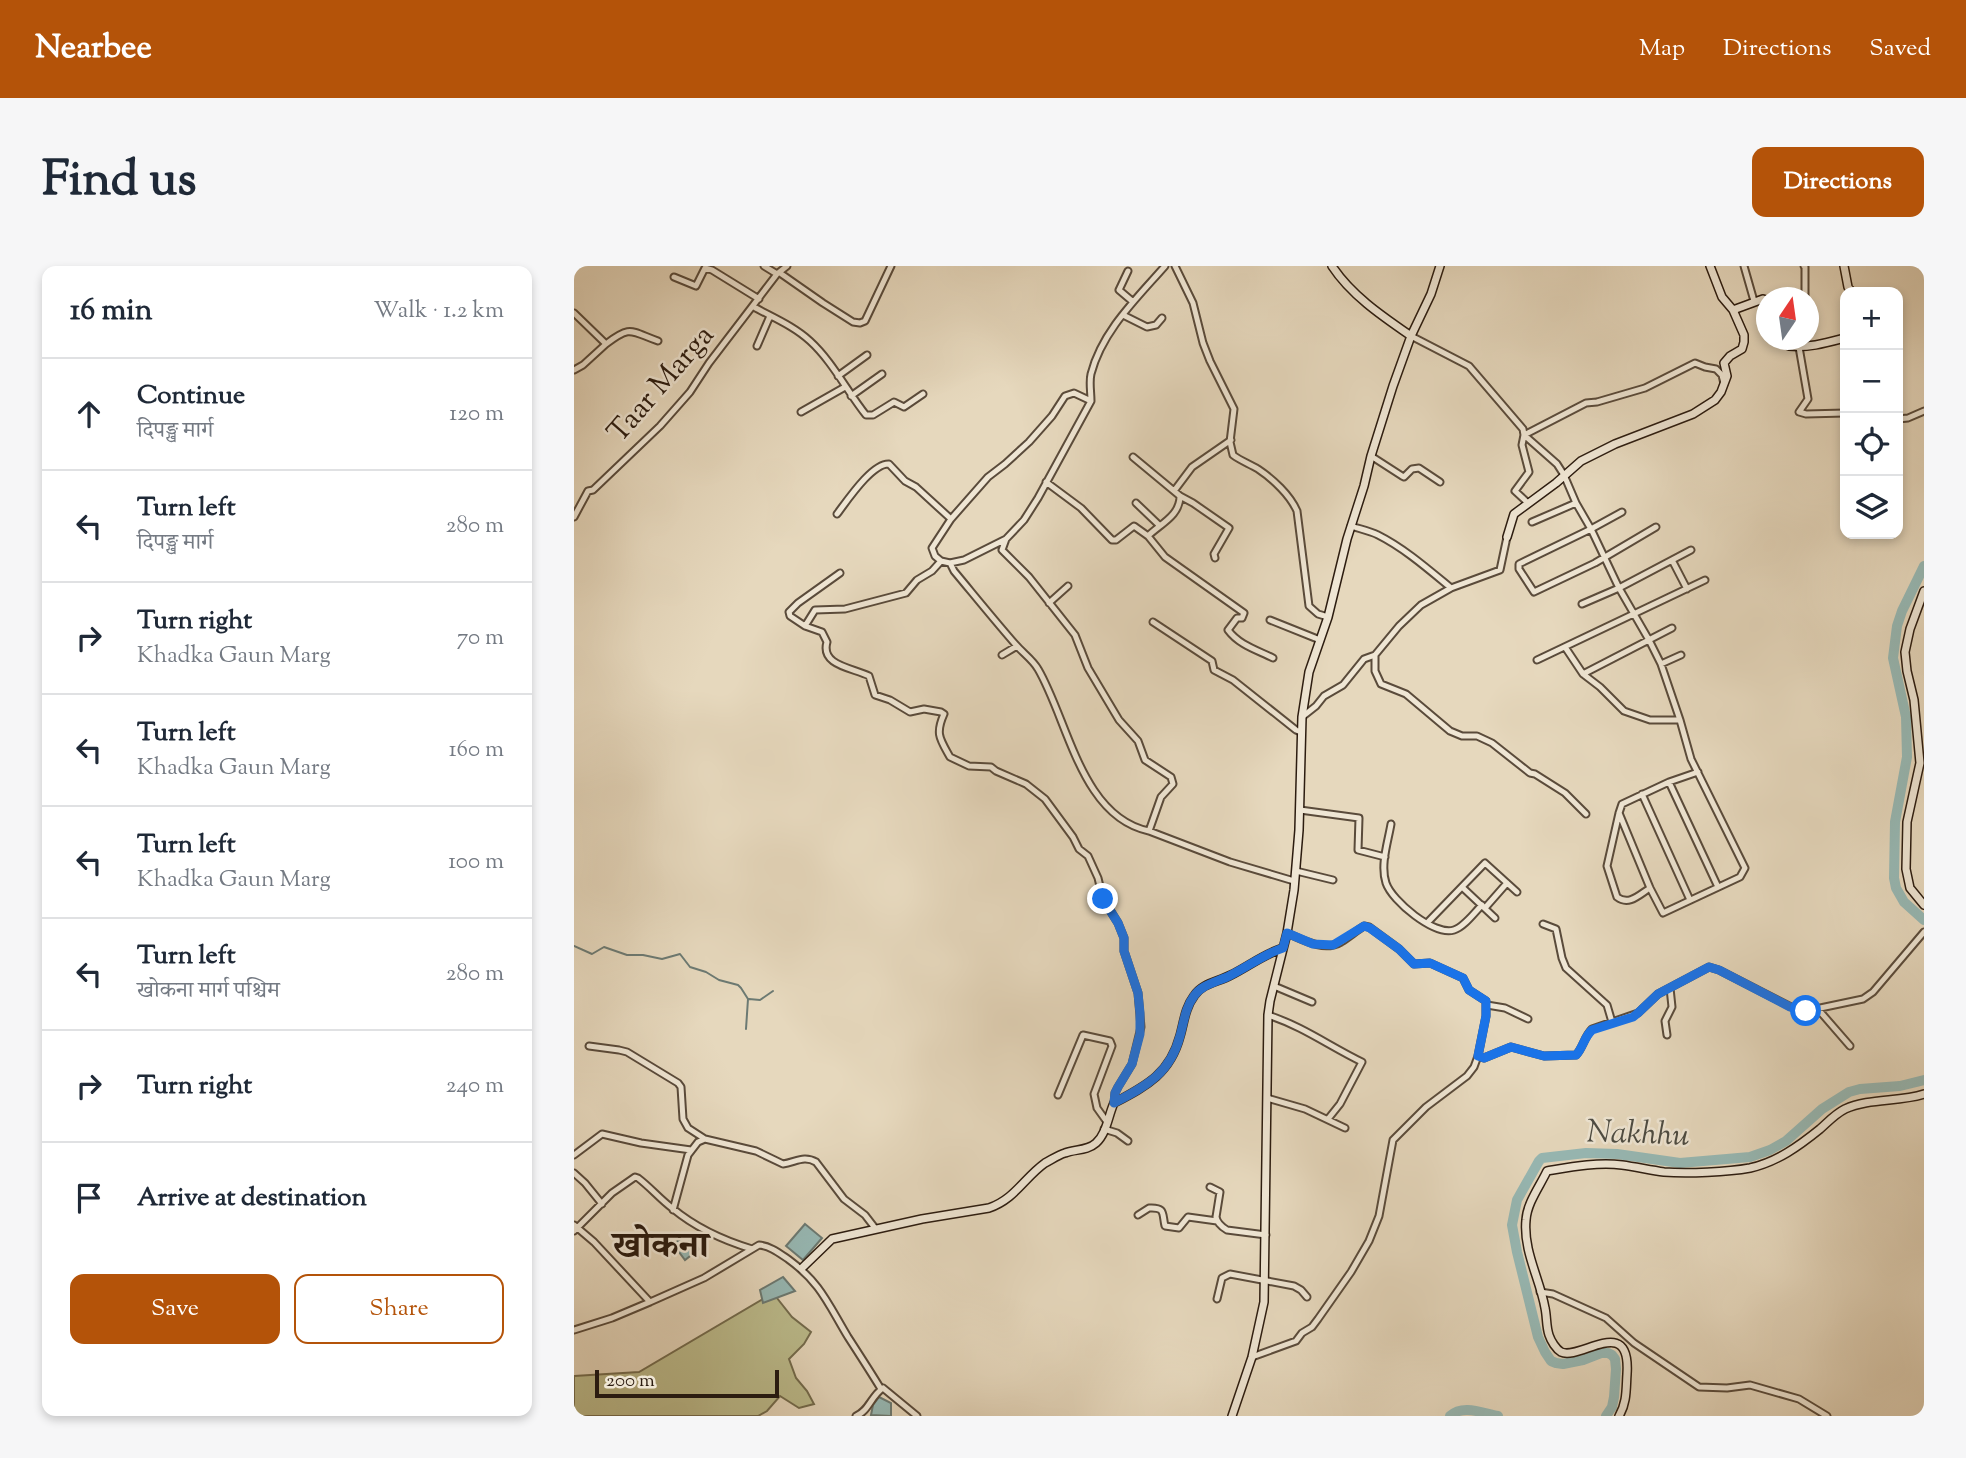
<!DOCTYPE html>
<meta charset="utf-8">
<style>
body{margin:0;font-family:"Sorts Mill Goudy","Noto Serif Devanagari",serif;background:#f6f6f7;color:#1f2937}
.controls{position:absolute;right:21px;top:21px;display:grid;overflow:hidden;border-radius:14px;box-shadow:0 4px 10px #0003}
.controls button{width:63px;height:63px;display:grid;place-items:center;padding:0;border:0;border-bottom:2px solid #e0e1e3;background:#fff;color:#1f2937;font:35px sans-serif}
.compass{position:absolute;left:1182px;top:21px;width:63px;height:63px;border-radius:50%;background:#fff;box-shadow:0 4px 10px #0003;rotate:13deg}
.scale{position:absolute;left:21px;bottom:18px;width:184px;box-sizing:border-box;padding-left:7px;border:4px solid #2c1c10;border-top:0;font-size:19px;line-height:24px;white-space:nowrap;color:#2c1c10;-webkit-text-stroke:5px #efe6d4;paint-order:stroke}
.stop{position:absolute;width:21px;height:21px;margin:-16px;border:5px solid #1a73e8;border-radius:50%;background:#fff}
.stop.end{background:#1a73e8;border-color:#fff;box-shadow:0 2px 7px #0008}
.list{margin:0;padding:0;list-style:none}
h2{display:flex;justify-content:space-between;align-items:center;height:91px;margin:0;padding:0 28px;font-size:30px}
h2 small{font-size:23px;font-weight:400;color:#747a83}
.list li{display:grid;grid-template-columns:46px 1fr auto;gap:21px;align-items:center;box-sizing:border-box;height:112px;padding:0 28px;border-top:2px solid #e0e1e3}
.list b{display:block;font-size:26px;white-space:nowrap}
.list p{margin:0;font-size:23px;white-space:nowrap;color:#747a83}
.list em{font-size:23px;font-style:normal;color:#747a83}
.actions{display:flex;gap:14px;padding:21px 28px}
.actions a{flex:1;padding:16px 0;border:2px solid #b45309;border-radius:14px;text-align:center;font-size:24px;color:#b45309}
.actions .main{background:#b45309;color:#fff}
.icon{flex:none;width:38px;height:38px;fill:none;stroke:currentColor;stroke-width:2;stroke-linecap:round;stroke-linejoin:round}
.map{position:relative;flex:none;width:1350px;height:1150px;overflow:hidden;border-radius:14px}
header{display:flex;align-items:center;gap:42px;box-sizing:border-box;height:98px;padding:0 35px;background:#b45309;color:#fff}
header strong{font-size:33px}
nav{display:flex;gap:38px;margin-inline-start:auto;font-size:24px}
.intro{display:flex;align-items:center;justify-content:space-between;box-sizing:border-box;height:168px;padding:0 42px}
h1{margin:0;font-size:49px}
.button{padding:18px 32px;border-radius:14px;background:#b45309;color:#fff;font-size:24px;font-weight:700}
main{display:flex;gap:42px;padding:0 42px}
aside{flex:1;background:#fff;border-radius:14px;box-shadow:0 4px 10px #0003}
.map>svg:first-child{display:block}
.green{fill:#bcbc8d;stroke:#746c4e;stroke-width:2}
.water{fill:#97b9b5;stroke:#6c7a73;stroke-width:2}
.lines{fill:none;stroke-linecap:round;stroke-linejoin:round}
.stream{stroke:#6c7a73;stroke-width:2}
.river{stroke:#97b9b5;stroke-width:10}
.street-casing{stroke:#5a4b3b;stroke-width:9}
.secondary-casing{stroke:#2c1c10;stroke-width:10}
.street{stroke:#efe6d4;stroke-width:5}
.secondary{stroke:#efe6d4;stroke-width:7}
.route{stroke:#1a73e8;stroke-width:9}
.labels{text-anchor:middle;stroke-width:5;stroke-linejoin:round;paint-order:stroke}
.street-label{font-size:30px;fill:#2c1c10;stroke:#efe6d4}
.water-label{font-size:32px;font-style:italic;fill:#4c4b42;stroke:#efe6d4}
.district-label{font-size:37px;font-weight:bold;fill:#2c1c10;stroke:#efe6d4}
</style>
<header>
<strong>Nearbee</strong>
<nav><a>Map</a><a>Directions</a><a>Saved</a></nav>
</header>
<div class="intro"><h1>Find us</h1><a class="button">Directions</a></div>
<main>
<aside>
<h2>16 min<small>Walk · 1.2 km</small></h2>
<ul class="list">
<li><svg class="icon" aria-label="ahead" viewBox="0 0 24 24"><path d="M12 20V5M6 11l6-6 6 6"/></svg><div><b>Continue</b><p>दिपङ्ख मार्ग</p></div><em>120 m</em></li>
<li><svg class="icon" aria-label="left" viewBox="0 0 24 24"><path d="M17 20v-9H6M10 6l-5 5 5 5"/></svg><div><b>Turn left</b><p>दिपङ्ख मार्ग</p></div><em>280 m</em></li>
<li><svg class="icon" aria-label="right" viewBox="0 0 24 24"><path d="M7 20v-9h11M14 6l5 5-5 5"/></svg><div><b>Turn right</b><p>Khadka Gaun Marg</p></div><em>70 m</em></li>
<li><svg class="icon" aria-label="left" viewBox="0 0 24 24"><path d="M17 20v-9H6M10 6l-5 5 5 5"/></svg><div><b>Turn left</b><p>Khadka Gaun Marg</p></div><em>160 m</em></li>
<li><svg class="icon" aria-label="left" viewBox="0 0 24 24"><path d="M17 20v-9H6M10 6l-5 5 5 5"/></svg><div><b>Turn left</b><p>Khadka Gaun Marg</p></div><em>100 m</em></li>
<li><svg class="icon" aria-label="left" viewBox="0 0 24 24"><path d="M17 20v-9H6M10 6l-5 5 5 5"/></svg><div><b>Turn left</b><p>खोकना मार्ग पश्चिम</p></div><em>280 m</em></li>
<li><svg class="icon" aria-label="right" viewBox="0 0 24 24"><path d="M7 20v-9h11M14 6l5 5-5 5"/></svg><div><b>Turn right</b></div><em>240 m</em></li>
<li><svg class="icon" aria-label="arrive" viewBox="0 0 24 24"><path d="M6 21V4h12l-3 4 3 4H6"/></svg><div><b>Arrive at destination</b></div></li>
</ul>
<div class="actions"><a class="main">Save</a><a>Share</a></div>
</aside>
<div class="map">
<svg width="1350" height="1150" viewBox="0 0 1350 1150">
<rect width="100%" height="100%" fill="#e6d8bd"/>
<filter id="stains"><feTurbulence type="fractalNoise" baseFrequency=".00286" numOctaves="4"/><feColorMatrix values="0 0 0 0 .2 0 0 0 0 .09 0 0 0 0 .02 0 0 0 .5 -.17"/></filter>
<radialGradient id="worn" r=".72"><stop offset=".6" stop-color="#630" stop-opacity="0"/><stop offset="1" stop-color="#630" stop-opacity=".3"/></radialGradient>
<path class="green" d="M199 1027 218 1051 237 1066 230 1078 215 1093 222 1112 233 1125 240 1138 225 1142 206 1130 193 1145 184 1150H0V1110L65 1106Z"/>
<path class="water" d="M231 958 248 972 229 994 212 980Z
M113 969 125 983 111 994 99 978Z
M209 1011 221 1025 189 1037 186 1024Z
M305 1131 317 1137V1150L297 1149 299 1139Z"/>
<g class="lines">
<path class="stream" d="M0 680 18 688 30 681 53 689H69L88 693 106 688 116 701 132 706 145 714 164 719 167 722 174 733 172 763
M175 733 186 734 199 725"/>
<path class="river" d="M1350 300 1328 345 1323 360 1319 392 1332 451 1333 491 1321 556 1320 612 1322 622 1330 636 1350 654
M876 1150C889 1138 908 1147 924 1150
M1032 1150 1038 1141 1040 1131 1042 1103 1041 1093 1038 1089 1034 1087H1027L1009 1094 989 1098 982 1097 977 1095 971 1086 964 1071 943 986 938 959 943 934 965 895 968 892 1012 887 1043 888 1106 897 1176 891 1196 884 1212 875 1248 843 1275 826 1286 823 1326 820 1350 814"/>
<g class="street-casing">
<path id="street" d="M190 0 203 8
M601 0 619 37 629 77 636 95 660 143 656 176 659 189C667 195 676 198 684 203 699 213 716 229 723 245L735 340 744 348 754 351
M1170 0 1180 35
M1230 0 1231 1V32
M554 5 545 24 558 35
M206 7 249 37 279 56 286 57 291 55 317 0
M100 11 122 20 131 2 138 4 185 33
M180 41C198 51 220 60 236 75 258 95 273 125 292 149H299L320 136 330 141 349 128
M0 47 32 78 9 99 0 104
M549 49 573 61 582 59 588 52
M837 70 895 100 949 163 950 169 948 179 955 206 941 225 954 237
M32 78C57 59 56 65 84 75
M183 80 196 50
M1225 81 1234 133
M264 110 293 89
M277 130 308 108
M1234 133 1225 146 1232 148 1271 147
M227 146 271 121
M1324 153 1334 152 1350 145
M797 190 828 210 830 211 838 203 845 202 866 216
M559 191 606 230C606 250 586 258 574 270L591 291 670 347 668 352H663L654 364C665 379 683 384 699 392
M472 216 507 242 538 274H542L560 260 574 270
M600 225 618 201 657 174
M606 230 619 237 655 262 640 288 641 292
M562 237 585 259
M1048 246 1017 263 945 298V303L960 326 1021 297 1082 261
M263 248C273 235 298 197 315 198L331 215 342 221 377 253
M0 251 14 225 19 224 86 160 116 126 135 97 203 8 213 0
M958 256 1002 237
M777 260C786 263 796 265 804 269 830 282 854 303 877 322
M432 273 428 284 455 311 501 369 514 402 545 454 564 475 571 494 597 511 599 518 587 531 575 565
M1098 294 1113 323
M367 295 361 290 358 282 377 253 414 211 431 198 455 176 478 150 491 130 500 127 517 135C517 126 515 116 517 108 528 65 563 32 591 0
M376 297 380 305C400 329 421 355 442 379 449 387 459 394 464 403 494 454 507 551 575 565L656 596 720 615
M266 307 224 337 215 346 216 350 231 360 248 366 253 376C246 400 280 402 295 410L301 429 316 434 336 446 350 443 367 446 370 448C361 468 366 473 376 491L395 500 417 501 422 505 452 518 471 533 499 571 505 583 514 590 524 612 529 633 544 657 550 672V685L564 727 567 761 558 798 544 821 541 827 540 837
M475 337 494 320
M1008 338 1045 322 1117 284
M696 354 746 374
M579 356 638 395 640 404 659 414 722 464 727 466
M231 360 241 344 271 343 332 327 343 314 358 305 367 295 376 297 390 294 432 273 450 254 464 232 517 135
M991 381 1009 408 1026 421 1050 445 1076 454H1106
M428 389 443 380
M801 389V405L807 418 832 428 876 465 888 470H903L918 477 956 507 961 508 991 527 1012 548
M963 394 1131 314
M1087 398 1107 389
M1009 408 1098 362
M728 451 742 440 750 430 769 419 790 393 801 389 825 360 847 339 877 322 926 304 933 271
M1095 516 1144 621
M1068 528 1116 634
M726 544 785 552 784 584 811 591
M1045 547 1076 622 1089 647 1166 611 1171 602 1117 493 1106 454 1087 398 1075 374 1045 322 1017 263 1002 237 990 209 983 198 950 169 1012 137 1023 136 1071 122 1121 97 1131 101 1142 103 1148 109 1150 118
M817 558C814 576 806 599 812 617 818 635 860 670 880 664 890 661 900 647 908 639
M722 605 759 614
M888 621 921 652
M1076 622C1065 629 1055 640 1043 631L1033 600 1045 547 1048 538 1095 516 1124 506
M911 642 933 617
M853 657 911 597 943 626
M969 658 982 663 988 692 992 702 1033 739 1038 756
M713 667C729 674 750 686 767 676 775 671 782 665 790 660L795 661 825 683 840 698 856 697 889 712 895 724 912 735V750L904 790
M700 720 738 736
M913 739 931 742 954 753
M1243 742 1276 780
M694 749C730 761 755 780 788 796L766 838 754 853
M1093 769 1091 755 1098 741 1096 722
M15 780 45 784 53 786 104 817 107 821 109 853 114 862 131 873 182 885 209 898C222 896 230 889 242 896L270 933 291 949 301 962
M484 829 509 769 536 775 538 780 520 828 523 842 533 856
M693 832 731 843 771 862
M530 863 543 867 554 875
M0 889 28 868 67 877 117 884
M0 907 11 917 28 938
M636 921 646 926 642 951C643 957 648 961 653 964L692 969
M99 944 114 889 124 876 131 873
M564 949 575 942C592 941 588 948 591 960L605 962 614 951 643 955
M0 959 20 976 76 1036 130 1012 185 979C196 980 205 987 214 993 247 1017 254 1038 274 1071 285 1088 296 1105 307 1123L309 1122 343 1150
M0 965 38 927 61 911 64 912C76 921 86 933 98 942 122 962 148 974 178 983
M966 1026 979 1028 1032 1052 1060 1077 1125 1121 1153 1122 1176 1119 1225 1133 1253 1150
M643 1033 648 1012 656 1008 720 1020 727 1024 733 1031
M0 1064 38 1052 76 1036
M678 1091 722 1075 728 1067 738 1061 744 1053 777 1006 795 975 805 950 819 874 852 841 893 810 900 801 904 790 910 792 937 781 970 790 1002 789C1009 782 1010 771 1018 763L1064 747 1084 728 1135 701 1145 704 1225 745H1232L1289 733 1299 726 1350 666
M282 1150C295 1145 297 1130 309 1122"/>
</g>
<g class="secondary-casing">
<path id="secondary" d="M758 0C777 29 808 50 837 70
M1270 0 1274 21 1278 26
M1159 44 1189 33 1192 34
M1211 74 1215 80C1235 82 1252 77 1271 72
M933 271 940 248 982 217 1007 195 1041 178 1119 148 1141 134 1147 126 1153 110 1150 97 1156 90 1168 83 1170 76V69L1159 44 1148 31 1136 0
M1350 325 1336 363 1331 386 1333 405 1340 434 1346 497 1333 556 1332 603 1336 622 1350 639
M228 1002 258 973 348 953 415 942C441 933 450 912 471 897 477 894 484 889 491 887 501 883 513 885 522 877 533 867 534 850 540 837 572 820 596 808 606 770 610 756 611 742 620 730 628 717 644 716 657 709 675 700 690 688 709 682
M658 1150 678 1091 690 1036 694 749 696 735 713 667 720 624 725 564 728 451 735 406 754 351 773 273 790 220 797 190 819 120 837 70 857 28 866 0
M1045 1150C1053 1137 1052 1123 1053 1108 1057 1047 1006 1095 987 1086 982 1083 977 1075 975 1069 972 1060 973 1051 971 1042 966 1013 949 985 952 954 953 937 966 920 973 905 997 901 1023 896 1048 899 1062 901 1076 904 1090 906 1113 908 1154 906 1176 902 1203 896 1225 880 1246 863 1254 856 1261 848 1271 843 1295 832 1325 836 1350 828"/>
</g>
<use href="#street" class="street"/>
<use href="#secondary" class="secondary"/>
</g>
<g class="lines">
<path class="route" d="M529 633 544 657 550 672V685L564 727 566 747V768L558 798 544 821 541 827 540 837C572 820 596 808 606 770 610 756 611 742 620 730 628 718 644 716 657 709 675 700 690 688 709 682L713 667 739 678 759 679 790 660 796 662 825 683 840 698 856 697 889 712 895 724 912 735V750L904 790 910 792 937 781 970 790 1002 789C1009 782 1010 771 1018 764L1059 751 1064 747 1084 728 1135 701 1145 704 1216 741 1232 745"/>
</g>
<g class="labels">
<g class="street-label">
<text transform="translate(86 117) rotate(-49)" y="10">Taar Marga</text>
</g>
<g class="water-label">
<text transform="translate(1064 866) rotate(2)" y="11">Nakhhu</text>
</g>
<g class="district-label">
<text x="87" y="991">खोकना</text>
</g>
</g>
<rect width="100%" height="100%" filter="url(#stains)"/>
<rect width="100%" height="100%" fill="url(#worn)"/>
</svg>
<div class="controls">
<button>+</button>
<button>−</button>
<button><svg class="icon" aria-label="locate" viewBox="0 0 24 24"><circle cx="12" cy="12" r="6"/><path d="M12 2v4M12 18v4M2 12h4M18 12h4"/></svg></button>
<button><svg class="icon" aria-label="layers" viewBox="0 0 24 24"><path d="M12 4l9 5-9 5-9-5zM3 14l9 5 9-5"/></svg></button>
</div>
<svg class="compass" viewBox="-18 -18 36 36"><path d="M0-13l5 13h-10z" fill="#e53935"/><path d="M0 13l5-13h-10z" fill="#747a83"/></svg>
<div class="scale">200 m</div>
<div class="stop" style="left:1232px;top:745px"></div>
<div class="stop end" style="left:529px;top:633px"></div>
</div>
</main>
